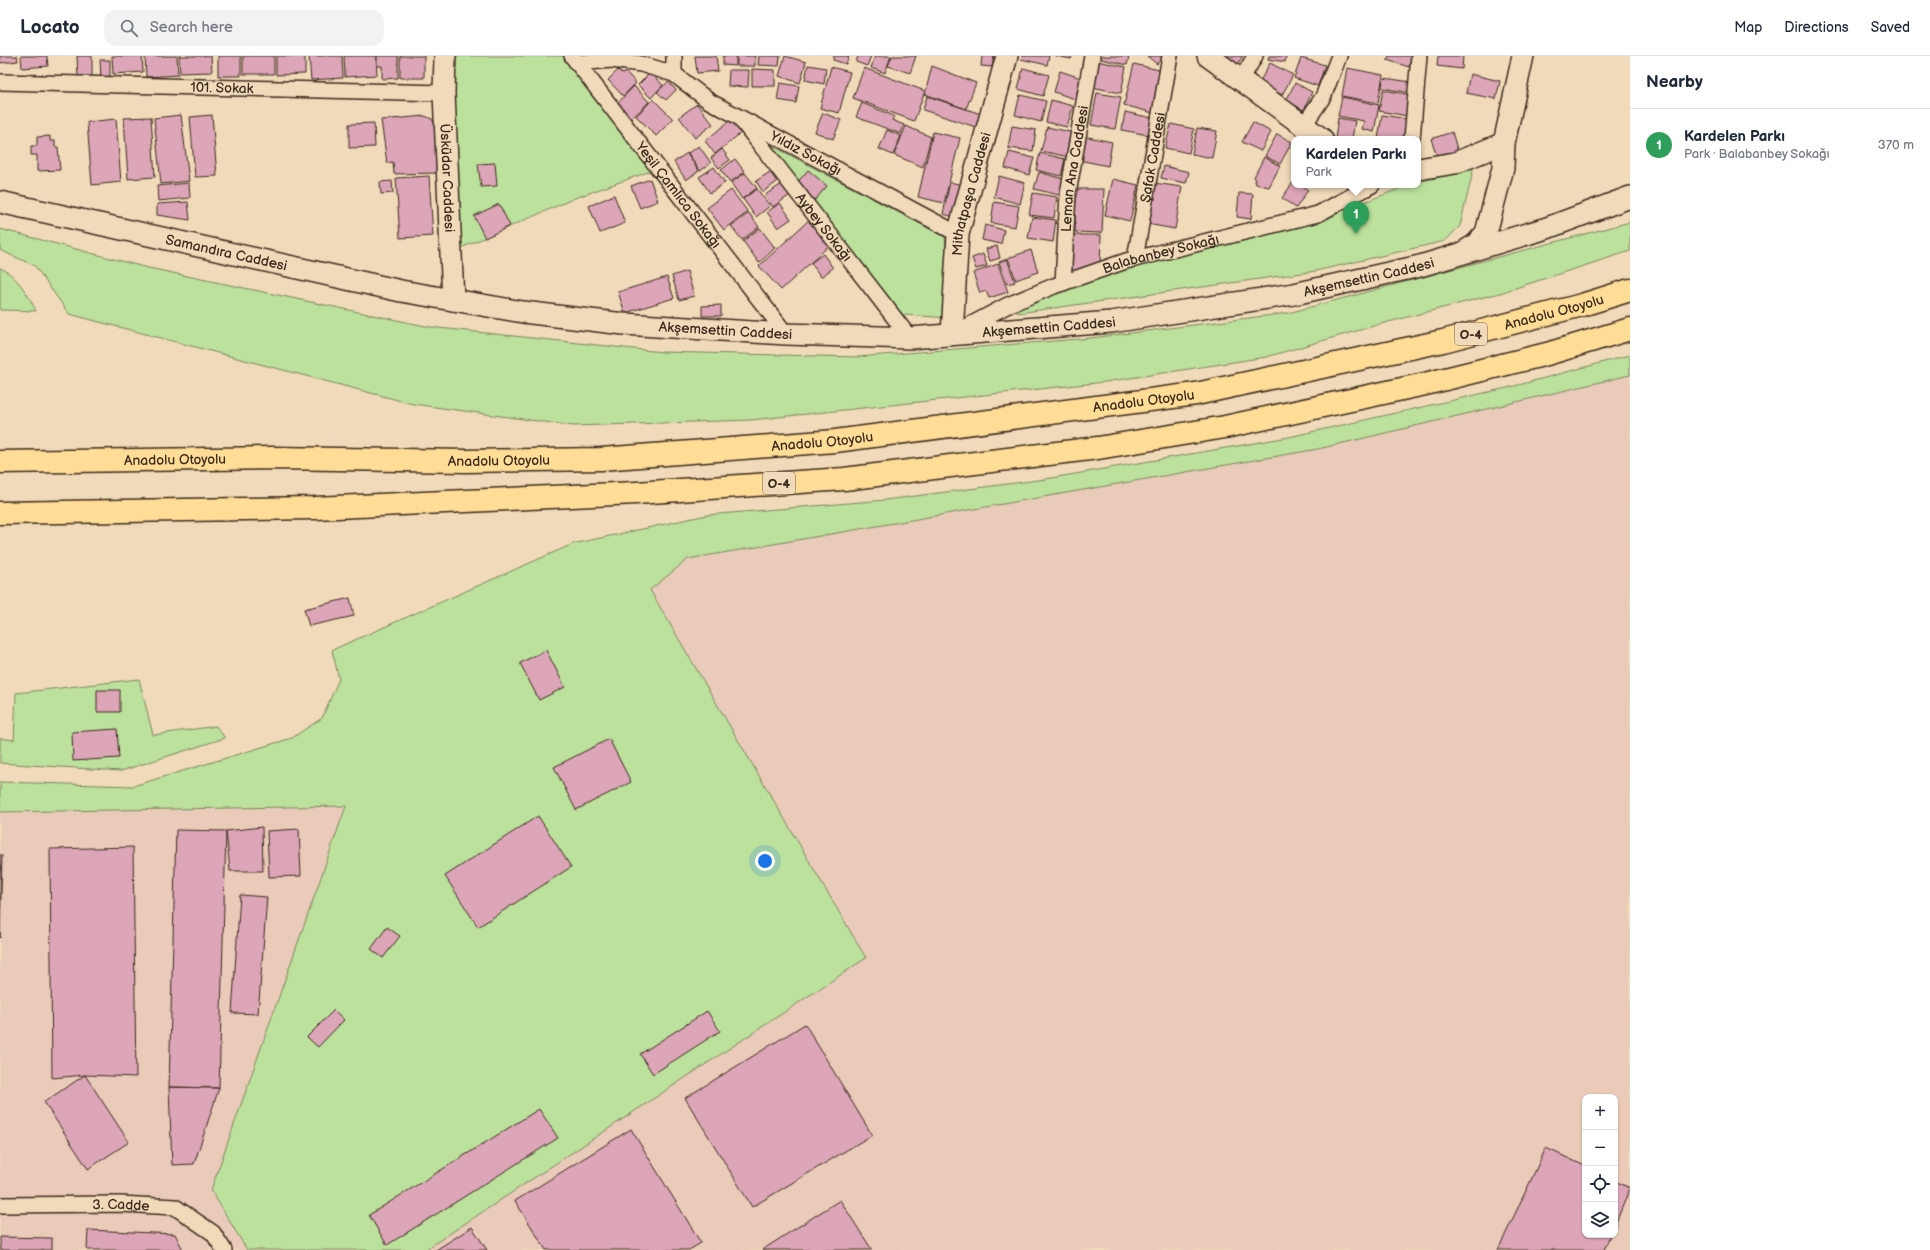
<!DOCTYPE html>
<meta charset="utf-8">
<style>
body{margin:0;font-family:"Balsamiq Sans",sans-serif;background:#f2f2f3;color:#1f2937}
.controls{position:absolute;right:12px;bottom:12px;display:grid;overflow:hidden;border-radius:8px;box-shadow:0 1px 3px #0004}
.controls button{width:36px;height:36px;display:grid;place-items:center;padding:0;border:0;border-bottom:1px solid #e0e1e3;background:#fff;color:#1f2937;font:20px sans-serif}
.you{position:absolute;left:765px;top:805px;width:14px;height:14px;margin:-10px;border:3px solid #fff;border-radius:50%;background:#1a73e8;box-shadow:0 0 0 6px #1a73e833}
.badge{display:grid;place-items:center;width:26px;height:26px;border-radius:50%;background:#d1495b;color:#fff;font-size:13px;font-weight:700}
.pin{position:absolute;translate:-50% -33px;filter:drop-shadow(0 1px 2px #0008)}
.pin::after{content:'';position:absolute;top:21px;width:14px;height:12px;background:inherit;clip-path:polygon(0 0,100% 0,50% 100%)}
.popup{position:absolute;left:1291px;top:80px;width:130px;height:52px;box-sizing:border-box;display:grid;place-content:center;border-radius:8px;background:#fff;filter:drop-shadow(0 1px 3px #0005);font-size:13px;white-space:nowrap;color:#747a83}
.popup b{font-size:15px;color:#1f2937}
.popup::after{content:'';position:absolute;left:50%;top:100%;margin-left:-8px;border:8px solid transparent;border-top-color:#fff}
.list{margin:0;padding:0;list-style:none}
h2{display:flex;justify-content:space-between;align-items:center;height:52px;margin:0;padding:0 16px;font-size:17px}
h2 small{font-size:13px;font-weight:400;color:#747a83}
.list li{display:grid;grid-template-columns:26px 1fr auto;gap:12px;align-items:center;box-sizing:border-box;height:72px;padding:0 16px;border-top:1px solid #e0e1e3}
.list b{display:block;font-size:15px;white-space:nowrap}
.list p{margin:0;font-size:13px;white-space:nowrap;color:#747a83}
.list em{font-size:13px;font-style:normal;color:#747a83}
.icon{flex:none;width:22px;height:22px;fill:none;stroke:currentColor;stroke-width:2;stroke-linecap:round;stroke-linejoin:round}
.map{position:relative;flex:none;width:1630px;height:1194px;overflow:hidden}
header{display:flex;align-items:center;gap:24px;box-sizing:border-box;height:56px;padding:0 20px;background:#fff;border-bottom:1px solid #e0e1e3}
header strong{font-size:19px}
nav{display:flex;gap:22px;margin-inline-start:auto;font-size:14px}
.search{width:280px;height:36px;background:#f2f2f3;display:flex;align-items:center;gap:10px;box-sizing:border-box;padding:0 14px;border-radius:12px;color:#747a83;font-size:15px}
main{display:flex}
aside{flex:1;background:#fff}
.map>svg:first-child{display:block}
.built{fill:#eacab9;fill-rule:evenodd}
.green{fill:#bbe19c;stroke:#7b865d}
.building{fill:#dda5b8;stroke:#3b2a1e}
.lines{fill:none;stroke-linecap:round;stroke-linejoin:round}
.street-casing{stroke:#3b2a1e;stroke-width:18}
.secondary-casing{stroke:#3b2a1e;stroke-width:24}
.highway-casing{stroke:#3b2a1e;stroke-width:25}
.street{stroke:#f0dab9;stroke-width:15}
.secondary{stroke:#f0dab9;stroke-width:21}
.highway{stroke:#ffdd96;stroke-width:22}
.labels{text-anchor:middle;stroke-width:3;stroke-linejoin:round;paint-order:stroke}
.shield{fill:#f0dab9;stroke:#715f4c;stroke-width:1}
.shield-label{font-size:13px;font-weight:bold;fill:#3b2a1e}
.street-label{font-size:14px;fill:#3b2a1e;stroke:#f0dab9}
</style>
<header>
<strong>Locato</strong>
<div class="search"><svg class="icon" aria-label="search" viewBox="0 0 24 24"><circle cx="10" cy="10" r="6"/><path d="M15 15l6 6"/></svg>Search here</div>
<nav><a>Map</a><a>Directions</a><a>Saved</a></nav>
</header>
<main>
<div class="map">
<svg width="1630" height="1194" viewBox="0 0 1630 1194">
<rect width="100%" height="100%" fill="#f0dab9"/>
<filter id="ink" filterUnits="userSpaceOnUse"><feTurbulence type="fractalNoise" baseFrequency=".025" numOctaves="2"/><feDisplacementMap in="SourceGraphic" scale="8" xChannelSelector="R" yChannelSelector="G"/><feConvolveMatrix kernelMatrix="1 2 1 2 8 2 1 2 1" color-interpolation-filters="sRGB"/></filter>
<g filter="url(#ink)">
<path class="built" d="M1630 319V1194H0V756L346 750 650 534 689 503 1318 393ZM1585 1041H1615V1179H1585Z"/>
<path class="green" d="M453 0H574L659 112 575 142 461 192 453 43Z
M767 87 945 181 951 262 903 259Z
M1472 110 1473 115 1460 170 1445 185 1316 215 1018 257V252L1137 207 1315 165 1409 129H1418V126L1457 117Z
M1630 166V195L1500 237 1377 269 1266 301 1105 326 751 364 574 370 413 348 69 258 35 210 0 194V173L144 211 430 271 662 296 857 301 1091 282 1288 257Z
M0 212C16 218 29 240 36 255L0 254Z
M1630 299V319L1318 393 688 503 650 534 866 902 425 1194H247L211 1134 346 750 0 756V726L133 730 292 682 322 662 339 623 332 594 573 488 707 459 885 444 1046 423 1289 381 1511 331Z
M139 623 153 679 216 670 225 682 121 715 0 707V682L14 684 16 637Z"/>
<path class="building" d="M0 0H17L18 5 0 7Z
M21 0H47L48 10 22 12Z
M77 0H92V22L78 23Z
M112 0H142L143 16 113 18Z
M145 0H177L178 19 146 21Z
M179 0H211L212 16 180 17Z
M218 0H241V20H218Z
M243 0H274V18H243Z
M276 0H305V18L276 19Z
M309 0H342L343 22 311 24Z
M344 0H376L377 19 345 21Z
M377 0H398V22L382 23V10H377Z
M400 0H424V22H400Z
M695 0H716L718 15 697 17Z
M723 0H736V10L723 9Z
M737 0H755V10H737Z
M759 0H780L779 10 758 9Z
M785 0 806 6 800 27 779 20Z
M834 0H849L846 8 833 4Z
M858 0H871L867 10 856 6Z
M875 0H891L885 17 871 12Z
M892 0H916L910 17 888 10Z
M982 0H994L992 11 981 10Z
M1022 0H1049L1047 9 1021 3Z
M1056 0H1072L1071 3Z
M1102 0H1129L1127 9 1101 3Z
M1147 0H1163L1157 8Z
M1220 0H1243L1236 10Z
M1269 0H1286L1285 6 1268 3Z
M1389 0H1412L1409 11 1387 4Z
M1438 0H1463L1462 13 1437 10Z
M1301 2 1325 9 1318 30 1294 22Z
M100 4H110V24H101Z
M1097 5 1126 11 1121 37 1092 31Z
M1270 7 1293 19 1282 39 1259 27Z
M1134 8 1163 15 1153 57 1124 49Z
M808 9 826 12 824 28 805 24Z
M932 10 976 27 966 53 925 38Z
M831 11 850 16 839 57 820 52Z
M864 12 925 35 914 65 853 42Z
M1023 12 1049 19 1043 40 1018 33Z
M1347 12 1383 19 1378 47 1342 40Z
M752 13 775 14V30H752Z
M618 14 623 18 626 16 636 27 623 40 608 24Z
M729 14H749L748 31 728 30Z
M1060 15 1081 22 1075 43 1054 36Z
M650 17 663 29 651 42 638 29Z
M1470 18 1500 25 1496 43 1466 37Z
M1383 22 1412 26 1411 37 1382 32Z
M668 26 676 34 666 44 657 36Z
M780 27 799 30 796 47 777 44Z
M1295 27 1312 36 1304 54 1286 45Z
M634 30 649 46 629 65 615 50Z
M1383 34 1412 39 1408 60 1379 55Z
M1097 37 1121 41 1115 73 1091 69Z
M1020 39 1046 45 1041 66 1015 59Z
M927 40 981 58 976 71 923 54Z
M1342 41 1379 49 1374 76 1362 73 1364 65 1338 60Z
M653 43 673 63 656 80 636 60Z
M1051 44 1073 50 1067 71 1046 66Z
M862 47 894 60 892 64 904 69 901 78 856 61Z
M697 48 713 68 695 82 679 61Z
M1125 56 1152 62 1148 79 1122 74Z
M823 57 841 64 833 83 815 76Z
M181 59 189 125 161 128 154 62Z
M212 59 217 120 195 121 190 61Z
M1382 59 1407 63 1403 83H1378Z
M425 60 432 63 435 69 438 117 394 118 393 106 387 107 381 64Z
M151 61 155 121 128 123 124 62Z
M733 62 743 75 715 98 705 85Z
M1338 62 1355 65 1352 83H1335Z
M116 63 121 126 92 129 87 66Z
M1253 66 1271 76 1261 95 1242 86Z
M374 67 375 91 349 92V68Z
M1171 68 1194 73 1189 97 1165 92Z
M906 70 931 81 923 111 894 99Z
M1012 70 1036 74 1033 95 1008 92Z
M1047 71 1075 77 1069 101 1041 95Z
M1197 72 1217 75 1212 102 1192 98Z
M887 74 901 80 893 99 879 93Z
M933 76 960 82 944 147 918 141Z
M1452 76 1458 96 1438 103 1431 83Z
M1277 78 1292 86 1280 108 1265 100Z
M50 80V85H55V91H58L60 114 37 115V99H31V90H37V81Z
M1083 80 1112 86 1108 110 1079 104Z
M699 90 711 107 700 115 688 97Z
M722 93 730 104 719 112 711 102Z
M1009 96 1034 102 1029 119 1005 112Z
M687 97 699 115 686 124 674 106Z
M1040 97 1065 103 1061 120 1036 114Z
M1264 101 1280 110 1269 131 1256 128 1254 121Z
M735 103 745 116 730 126 721 114Z
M495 107 497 130 481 131 478 108Z
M1164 110 1189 116 1186 127 1161 122Z
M714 111 725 127 710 137 699 121Z
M808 114 827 130 815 144 796 128Z
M770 116 777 126 763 136 756 125Z
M1039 116 1063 123 1059 139 1034 133Z
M745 117 757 132 742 143 731 127Z
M429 120 433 180 400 182 396 122Z
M999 120 1025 127 1020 148 994 141Z
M650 123 658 145 640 152 631 130Z
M1113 123 1138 129 1130 165 1105 159Z
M392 125 393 137 381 138 380 126Z
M1294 125V129H1300L1308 134 1296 152 1282 142Z
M950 126 966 130 958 162 943 158Z
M189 127 190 142 158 145 157 130Z
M1154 127 1182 131 1175 173 1147 168Z
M782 128 790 139 773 151 765 139Z
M757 133 770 150 756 161 743 143Z
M1076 133H1104L1102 177 1075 176Z
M731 134 748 156 724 174 707 152Z
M1033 137 1057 141 1054 162 1029 159Z
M1239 137 1253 138 1251 163 1237 161Z
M614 139 625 167 600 177 589 150Z
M188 146 190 164 157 159V148Z
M994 146 1019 150 1015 171 991 167Z
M780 147 791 163 778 172 767 156Z
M499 148 510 170 485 182 474 160Z
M749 157 759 171 742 184 731 170Z
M1032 161 1056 164 1053 186 1028 182Z
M810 163 832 187 781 234 759 210Z
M985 169 1004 174 1001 188 982 184Z
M760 172 775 192 759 207 743 185Z
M1073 179H1101L1100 212 1072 217Z
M997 190 1000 202 990 205 986 193Z
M1031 194 1038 216 1016 224 1008 202Z
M823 198 833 212 821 221 811 207Z
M983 198 987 210 976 213 972 202Z
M1007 203 1015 226 1007 228 999 206Z
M998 208 1008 236 989 242 986 235 980 237 973 217Z
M687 215 694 240 679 244 672 220Z
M667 221 674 242 625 257 618 236Z
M721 249V260H702V250Z
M350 542 354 560 309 570 304 553Z
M546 594 565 631 539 644 520 607Z
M97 634H120V656H97Z
M117 673 119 702 73 705 72 676Z
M609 683 631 726 576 754 554 711Z
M538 760 571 811 478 871 445 820Z
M262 771 263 815H230L226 775Z
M299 773 301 820 269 821 267 775Z
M176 774 226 775 219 1032 169 1031Z
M133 791 136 1021 85 1019 52 1022 50 793Z
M0 799H2L0 882Z
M240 839 267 841 258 958 232 957Z
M387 871 400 880 383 902 371 893Z
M334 954 344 964 318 991 307 981Z
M707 955 720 975 653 1018 640 998Z
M805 968 872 1079 752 1151 685 1042Z
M85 1019 129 1086 88 1113 44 1046Z
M169 1031 219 1032 194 1108 172 1109Z
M539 1053 558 1082 387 1189 369 1159Z
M631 1073 701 1187 689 1194H546L515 1145Z
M1546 1092 1585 1110V1179H1610L1604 1194H1498Z
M1615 1125 1630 1132 1615 1169Z
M840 1144 872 1194H762Z
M472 1171 487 1194H436Z
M88 1174 175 1178 183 1194H87Z
M0 1181 52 1182V1194H0Z"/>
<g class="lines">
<g class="street-casing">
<g id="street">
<path id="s1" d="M572 0 786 278"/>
<path d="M674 0V18"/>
<path id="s2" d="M577 7 612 4 641 8 674 18 709 45 958 178"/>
<path d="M1241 24 1255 0"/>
<path id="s3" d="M0 26 444 37"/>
<path id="s4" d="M742 65 910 282"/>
<path d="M1304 69 1323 41 1339 0"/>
<path d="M1412 83 1419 0"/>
<path id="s5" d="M1135 203 1170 0"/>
<path id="s6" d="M1063 227 1068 138 1092 0"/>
<path id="s7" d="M957 276 1008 249 1054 230 1126 205 1318 158 1372 129"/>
<path id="s8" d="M0 1149 120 1148 175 1151 213 1177 224 1194"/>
</g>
</g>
<g class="secondary-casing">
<g id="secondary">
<path id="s9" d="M445 0 444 37 453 244"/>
<path d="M1208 0 1322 83"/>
<path d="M1418 113 1455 107 1504 87"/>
<path id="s10" d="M0 146 401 235 523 256 624 268 786 278 910 282 1111 266 1294 238 1420 210 1547 172 1630 141"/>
<path d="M1467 194 1475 189 1486 177 1503 112 1504 87 1523 0"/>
<path id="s11" d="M952 278 958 178 1007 0"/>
</g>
</g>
<g class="highway-casing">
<g id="highway">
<path id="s12" d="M0 406 274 402 466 405 601 403 835 385 1196 338 1443 285 1582 249 1630 234"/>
<path d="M0 457 315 452 636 437 844 423 1098 392 1225 371 1425 328 1547 298 1630 273"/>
</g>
</g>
<use href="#street" class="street"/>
<use href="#secondary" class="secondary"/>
<use href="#highway" class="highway"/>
</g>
</g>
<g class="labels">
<g class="shield">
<rect x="1455" y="267" width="32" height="22" rx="3"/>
<rect x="763" y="416" width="32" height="22" rx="3"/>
</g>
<g class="shield-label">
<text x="1471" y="283">O-4</text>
<text x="779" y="432">O-4</text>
</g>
<g class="street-label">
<text dy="5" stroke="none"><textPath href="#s3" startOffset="222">101. Sokak</textPath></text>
<text dy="5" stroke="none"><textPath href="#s2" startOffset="253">Yıldız Sokağı</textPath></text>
<text dy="5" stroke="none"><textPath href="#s5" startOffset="103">Şafak Caddesi</textPath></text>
<text dy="5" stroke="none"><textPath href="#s6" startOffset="115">Leman Ana Caddesi</textPath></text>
<text dy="5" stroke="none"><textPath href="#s9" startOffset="122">Üsküdar Caddesi</textPath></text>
<text dy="5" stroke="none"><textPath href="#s11" startOffset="142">Mithatpaşa Caddesi</textPath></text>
<text dy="5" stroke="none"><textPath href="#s1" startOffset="175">Yeşil Çamlıca Sokağı</textPath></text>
<text dy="5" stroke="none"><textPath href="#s4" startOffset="134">Aybey Sokağı</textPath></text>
<text dy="5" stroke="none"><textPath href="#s10" startOffset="232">Samandıra Caddesi</textPath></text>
<text dy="5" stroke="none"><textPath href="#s7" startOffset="219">Balabanbey Sokağı</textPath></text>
<text dy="5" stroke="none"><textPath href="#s10" startOffset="1386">Akşemsettin Caddesi</textPath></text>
<text dy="5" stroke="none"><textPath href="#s12" startOffset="1567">Anadolu Otoyolu</textPath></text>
<text dy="5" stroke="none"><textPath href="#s10" startOffset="1062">Akşemsettin Caddesi</textPath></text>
<text dy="5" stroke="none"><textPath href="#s10" startOffset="738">Akşemsettin Caddesi</textPath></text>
<text dy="5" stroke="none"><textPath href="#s12" startOffset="1147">Anadolu Otoyolu</textPath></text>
<text dy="5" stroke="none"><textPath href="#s12" startOffset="823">Anadolu Otoyolu</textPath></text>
<text dy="5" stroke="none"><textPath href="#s12" startOffset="175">Anadolu Otoyolu</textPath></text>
<text dy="5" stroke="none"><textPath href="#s12" startOffset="499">Anadolu Otoyolu</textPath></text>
<text dy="5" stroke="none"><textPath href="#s8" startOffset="121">3. Cadde</textPath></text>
</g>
</g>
</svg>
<div class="controls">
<button>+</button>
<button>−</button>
<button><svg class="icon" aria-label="locate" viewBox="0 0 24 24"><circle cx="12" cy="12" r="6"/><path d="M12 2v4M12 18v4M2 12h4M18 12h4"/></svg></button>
<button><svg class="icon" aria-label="layers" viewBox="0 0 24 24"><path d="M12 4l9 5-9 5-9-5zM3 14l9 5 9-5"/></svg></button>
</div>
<div class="you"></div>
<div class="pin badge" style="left:1356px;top:178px;background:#2e9e5b">1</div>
<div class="popup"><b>Kardelen Parkı</b>Park</div>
</div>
<aside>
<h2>Nearby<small></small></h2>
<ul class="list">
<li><span class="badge" style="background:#2e9e5b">1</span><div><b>Kardelen Parkı</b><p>Park · Balabanbey Sokağı</p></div><em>370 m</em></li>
</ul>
</aside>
</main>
